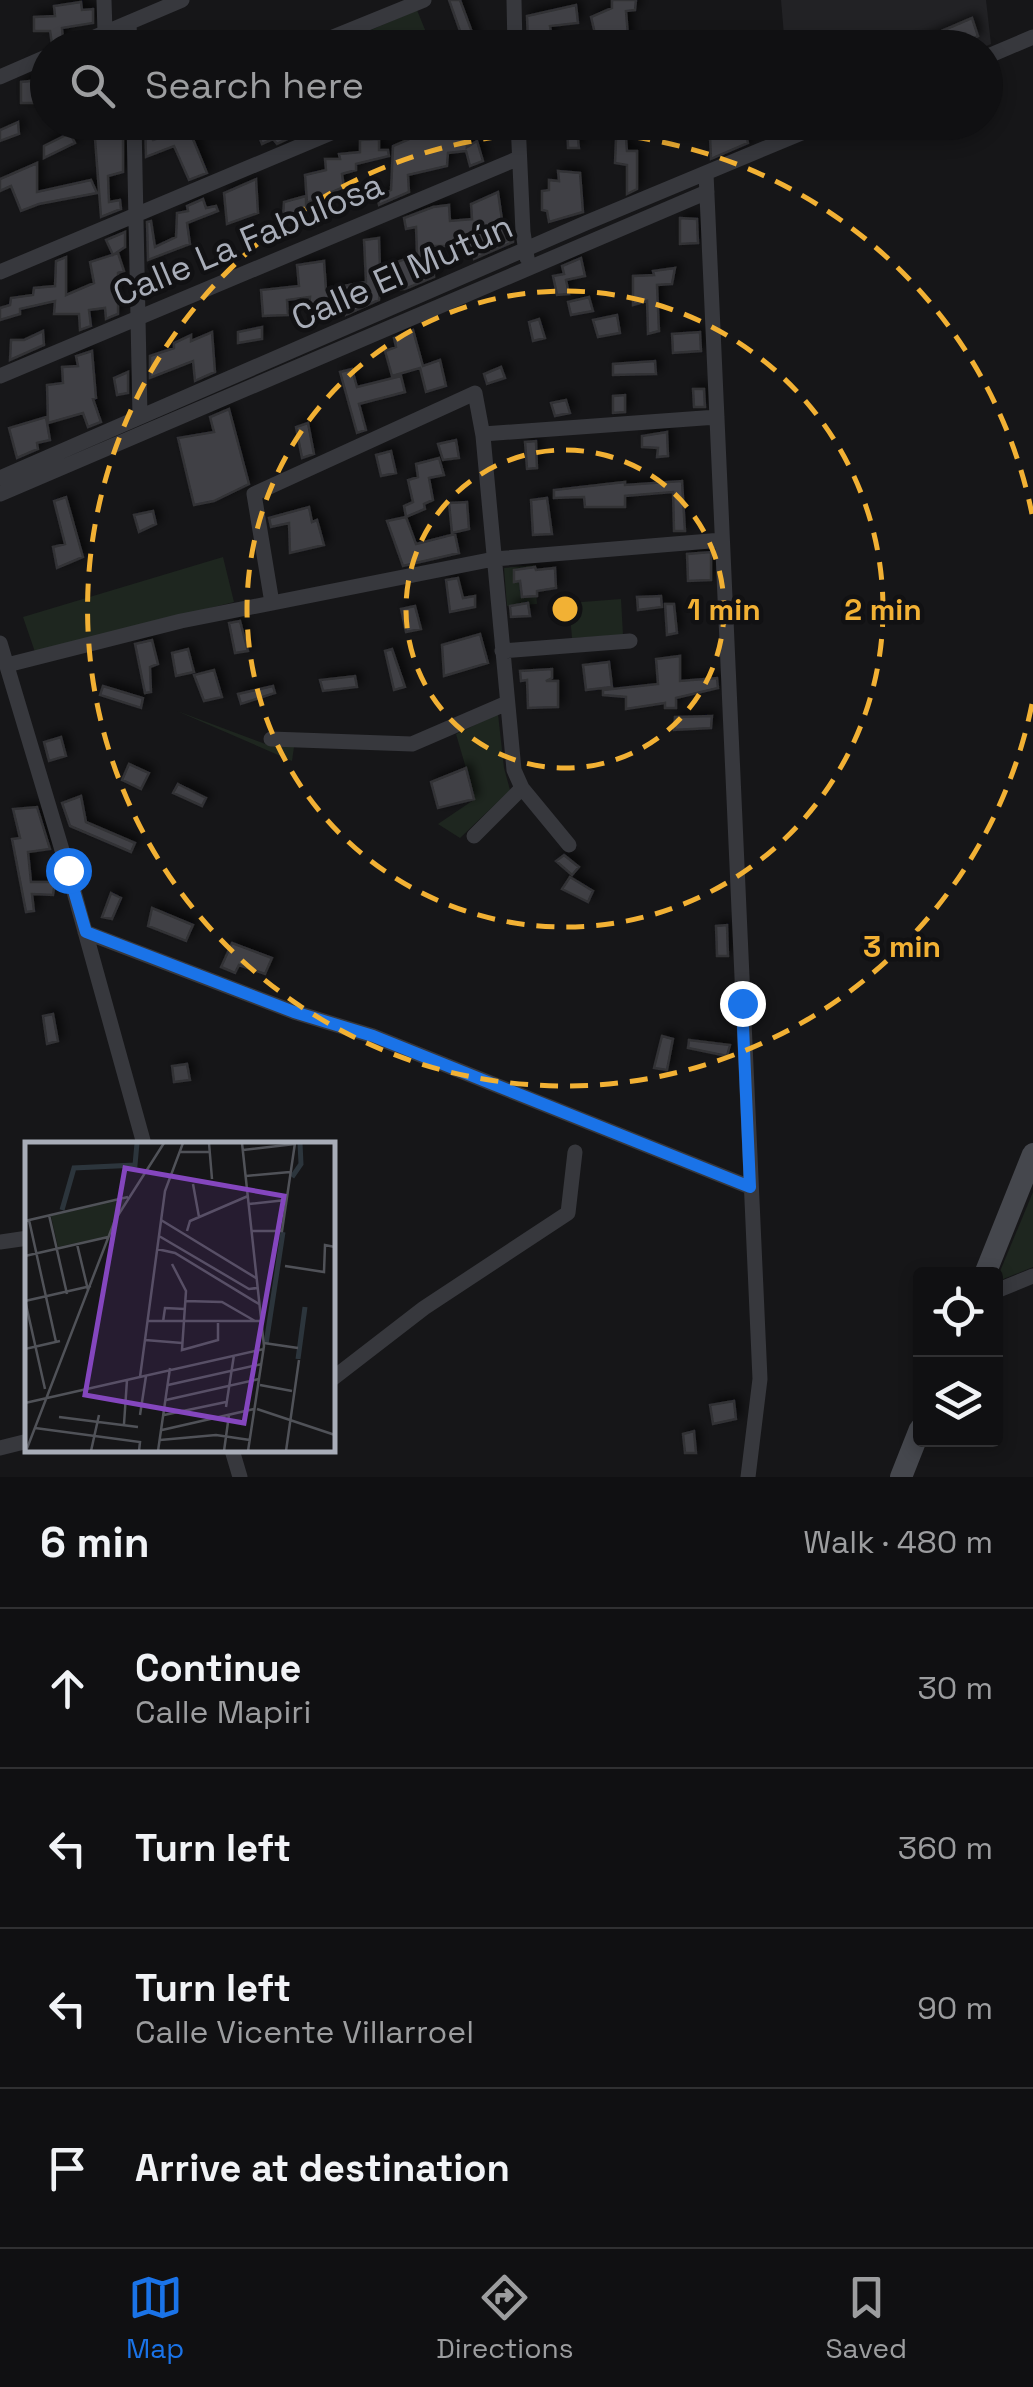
<!DOCTYPE html>
<meta charset="utf-8">
<style>
body{margin:0;font-family:"Space Grotesk",sans-serif;background:#19191b;color:#f1f3f6}
.controls{position:absolute;right:30px;bottom:30px;display:grid;overflow:hidden;border-radius:10px;box-shadow:0 5px 15px #0003}
.controls button{width:90px;height:90px;display:grid;place-items:center;padding:0;border:0;border-bottom:2px solid #303032;background:#101012;color:#f1f3f6;font:50px sans-serif}
.stop{position:absolute;width:30px;height:30px;margin:-22px;border:8px solid #1a73e8;border-radius:50%;background:#fff}
.stop.end{background:#1a73e8;border-color:#fff;box-shadow:0 2px 10px #0008}
.list{margin:0;padding:0;list-style:none}
h2{display:flex;justify-content:space-between;align-items:center;height:130px;margin:0;padding:0 40px;font-size:42px}
h2 small{font-size:32px;font-weight:400;color:#9c9d9f}
.list li{display:grid;grid-template-columns:65px 1fr auto;gap:30px;align-items:center;box-sizing:border-box;height:160px;padding:0 40px;border-top:2px solid #303032}
.list b{display:block;font-size:38px;white-space:nowrap}
.list p{margin:0;font-size:32px;white-space:nowrap;color:#9c9d9f}
.list em{font-size:32px;font-style:normal;color:#9c9d9f}
.icon{flex:none;width:55px;height:55px;fill:none;stroke:currentColor;stroke-width:2;stroke-linecap:round;stroke-linejoin:round}
.map{position:relative;flex:none;width:1033px;height:1477px;overflow:hidden}
.search{position:absolute;background:#101012;box-shadow:0 5px 15px #0003;left:30px;right:30px;top:30px;height:110px;display:flex;align-items:center;gap:25px;box-sizing:border-box;padding:0 35px;border-radius:55px;color:#9c9d9f;font-size:38px}
.sheet{height:770px;background:#101012}
nav{display:flex;justify-content:space-around;align-items:center;box-sizing:border-box;height:140px;border-top:2px solid #303032;background:#101012;font-size:28px;color:#9c9d9f}
nav a{display:grid;justify-items:center;gap:5px}
nav .on{color:#1a73e8}
.map>svg:first-child{display:block}
.built{fill:#222225}
.green{fill:#1e261f}
.building{fill:#404145;stroke:#303034;stroke-width:2.5;filter:url(#shadow)}
.lines{fill:none;stroke-linecap:round;stroke-linejoin:round}
.street{stroke:#37383d;stroke-width:15}
.secondary{stroke:#45474d;stroke-width:22}
.route{stroke:#1a73e8;stroke-width:12}
.ring{fill:none;stroke:#f2b134;stroke-width:5;stroke-dasharray:18 12}
.labels{text-anchor:middle;stroke-width:9;stroke-linejoin:round;paint-order:stroke}
.street-label{font-size:35px;fill:#a8adb8;stroke:#111113}
.inset-river{fill:none;stroke:#2c353c;stroke-width:5}
.inset-road{fill:none;stroke:#505258;stroke-width:2.5}
.view{fill:#8446be;fill-opacity:0.15;stroke:#8446be;stroke-width:5}
.inset-edge{fill:none;stroke:#a8adb8;stroke-width:5}
.centre{fill:#f2b134;stroke:#111113;stroke-width:5}
.ring-label{font-size:30px;text-anchor:middle;font-weight:bold;fill:#f2b134;stroke:#111113;stroke-width:9;stroke-linejoin:round;paint-order:stroke}
</style>
<div class="map">
<svg width="1033" height="1477" viewBox="0 0 1033 1477">
<defs>
<filter id="shadow"><feDropShadow dx="4.5" dy="-4.5" stdDeviation="5" flood-color="#0009"/></filter>
</defs>
<rect width="100%" height="100%" fill="#161618"/>
<path class="built" d="M781 0H986L991 44 982 48 785 47Z"/>
<path class="green" d="M417 10 432 47 334 46Z
M223 557 234 602 35 652 23 617Z
M534 565 537 604 507 606 504 568Z
M621 599 623 635 572 638 569 603Z
M177 711 271 746 294 747 292 761Z
M498 714 504 768 510 790 460 838 438 824 475 799 456 734Z
M1033 1192V1267L996 1282V1281Z"/>
<path class="building" d="M449 0H460L478 48H466Z
M612 0H636L635 10 626 11 629 48H616V37L597 42 591 17 612 8Z
M81 2 82 10 93 9V23L62 28 63 39 52 44 50 31H34V17L55 16 54 6Z
M576 5 578 23 550 26 552 39 528 44 527 16Z
M972 18 978 36 954 48H902Z
M40 80 42 103H21V82Z
M18 122 19 134 0 141V130Z
M145 122 153 140 193 127 197 138 193 139 207 173 189 180 174 146 146 157Z
M253 122H283L290 138 277 144 273 139 262 144Z
M414 122H470L467 147 477 141 483 161 470 166 466 151 448 153 447 166 408 175 409 192 379 205 377 196 391 190 393 146 412 138Z
M567 122H576L579 148H568Z
M672 122H696L695 130 715 122H743L748 143 711 159 710 137 672 139Z
M123 126V172L108 176 109 202 120 200 121 209 101 217 95 139Z
M70 133 75 143 44 158V146Z
M616 138H626L627 151H637V189L627 194V165L615 163Z
M379 139V150H388L389 156 356 164V170L342 174 344 187 307 203 305 175 326 170 325 159H340L339 154 360 152V140Z
M37 163V192L91 180 97 193 39 204 21 211 11 186 0 191V179Z
M558 171 580 173 583 212 549 222 547 211 542 210V191L549 190V180L559 181Z
M256 179 258 213 227 224 224 193Z
M498 192 505 241 513 238V242L474 259 472 250H464V246H432L434 277 405 289H380L379 300 346 315 345 304 309 307 310 297 287 300 288 315 263 316 261 290 299 286 297 265 324 261 326 289 366 282 364 240 379 238 380 268 417 255 416 227 406 229 404 218 433 207 449 205 450 221 472 219 471 204Z
M306 196V211L283 216 284 202Z
M203 199 206 208 216 206 218 211 187 223 190 244 148 260 147 222 151 221 155 247 176 237 177 213 188 211 187 206Z
M680 218 697 219 698 243 680 244Z
M125 232V247L113 255 106 240Z
M118 253 124 271 118 273V314L106 319 105 308 89 310 91 326 80 330 79 314H54L55 301 20 309V314L0 320V308L10 305 11 298 33 295 34 288 55 286 56 261 66 257V295L94 283 90 262Z
M581 258 585 276 566 280 569 294 557 295 553 276 564 274 562 266Z
M675 268 672 284 657 285 659 331 648 334 647 301 633 305V276L654 275 653 271Z
M589 297 593 311 571 315 568 302Z
M617 315 620 333 598 337 593 320Z
M539 319 545 338 533 341 529 322Z
M262 327V339L238 343V332Z
M413 330 423 366 440 360 446 386 426 392 420 368 392 376 385 351 396 347 394 338Z
M43 331 44 345 10 360 11 340H24Z
M212 332 215 372 195 381 193 361 150 378V356L174 348V343L191 335V341Z
M700 332 701 351 673 353 672 334Z
M92 351 96 398 93 399 101 422 88 427 83 413 48 423 47 385 63 383 62 367 78 366 76 356Z
M655 361 656 374 613 375V364Z
M501 367 505 378 487 384 484 374Z
M352 369 357 387 401 376 405 392 359 404 366 430 357 433 340 372Z
M128 372V393L117 395 114 378Z
M693 389H704L705 407H694Z
M625 395V412L613 413V396Z
M566 400 570 413 555 416 551 403Z
M229 409 249 484 214 501 194 505 178 438 214 432 210 417Z
M46 417 50 440 37 443 38 449 17 458 9 428Z
M308 423 314 454 302 458 296 427Z
M667 432 668 456 657 457 658 448 642 447V436Z
M456 440 459 458 443 460 438 444Z
M536 441 537 468 527 469 525 442Z
M391 451 396 473 381 476 376 455Z
M439 458 444 475 429 478 433 500 424 504 425 509 406 517 404 506 413 502 408 480 418 477 416 464Z
M682 481 685 531H674L673 492 625 496V507H585L584 497 554 498V490L625 482V485Z
M66 497 83 557 57 568 53 547 65 544 54 501Z
M547 498 552 534 533 535 531 500Z
M467 502 469 529 452 533 449 503Z
M309 507 312 522 317 520 324 545 290 553 289 523 271 527 269 518Z
M153 511 156 524 139 532 134 515Z
M406 517 416 544 455 534 459 553 403 566 387 521Z
M711 552V580L688 581 687 554Z
M535 567 536 570 555 568 556 588 537 591V596L522 597 520 581 514 582V570Z
M458 578 463 598 475 596V607L450 612 446 580Z
M661 596 662 607 638 610 637 597Z
M528 603 530 616 511 617 510 606Z
M665 604H674L677 633 667 635Z
M415 606 421 629 406 632 401 609Z
M240 621 248 651 235 653 229 623Z
M480 634 488 663 444 676 442 645Z
M152 640 158 664 150 667 151 692 145 693 135 644Z
M188 649 194 672 176 676 172 653Z
M392 649 405 687 394 690 385 651Z
M680 656V681L717 678 718 688 676 698V708H665V703L626 709V697L603 695V690L658 684 656 659Z
M609 662 612 687 586 690 583 665Z
M552 669V678L546 681H558V707L528 708 527 680 521 681 520 671Z
M214 670 222 697 204 701 194 675Z
M355 676 357 687 323 691 320 680Z
M103 686 143 698 141 708 100 695Z
M273 686 275 693 241 704 238 694Z
M712 716 711 728 674 730 675 717Z
M61 737 66 756 49 761 44 742Z
M129 764 149 773 141 789 122 780Z
M466 768 474 799 438 808 431 782Z
M178 784 206 798 202 806 173 793Z
M81 796 86 822 135 843 131 852 70 826 62 803Z
M37 807 50 849 28 852 31 882H55L53 895 32 894 34 911 26 912 12 839 20 838 13 809Z
M564 855 579 867 572 875 556 861Z
M570 877 593 891 588 902 562 889Z
M111 893 121 898 112 919 102 917Z
M152 908 193 925 186 941 148 926Z
M727 925 728 956H717L716 926Z
M232 943 272 958 265 974 239 965 235 973 221 967Z
M53 1014 58 1041 47 1044 43 1016Z
M662 1036 673 1039 667 1070 654 1068Z
M689 1040 730 1045 727 1056 688 1048Z
M187 1064 190 1080 174 1082 172 1066Z
M734 1401 736 1419 713 1424 710 1405Z
M694 1431 696 1453H685L683 1434Z"/>
<g class="lines">
<path class="street" d="M104 0 105 32
M514 0 515 48
M129 23 130 48
M69 48 182 0
M306 48 424 0
M986 57 1033 37
M0 77 48 56
M134 122 140 416
M518 122 523 232 527 258
M706 173 760 1379 748 1477
M0 272 357 122
M0 376 519 158
M483 434 717 417
M0 478 588 222 828 122
M0 494 707 192
M272 603 254 494 475 393 483 436 514 770 522 788 569 845
M0 643 68 870 144 1144
M502 651 630 641
M7 665 181 621 494 559 722 540
M271 739 412 744 507 703
M474 836 522 788
M85 932 294 1012 373 1036 750 1187
M0 1242 28 1238
M996 1291 1033 1276
M332 1379 424 1308 568 1213 575 1152
M0 1448 28 1441
M232 1450 240 1477"/>
<path class="secondary" d="M985 1274 1033 1154
M901 1477 920 1429"/>
</g>
<g class="lines">
<path class="route" d="M68 870 86 932 294 1012 373 1036 750 1187 742 1003"/>
</g>
<g class="ring">
<circle cx="565" cy="609" r="159"/>
<circle cx="565" cy="609" r="318"/>
<path d="M1032 704A477 477 0 1 1 1032 514"/>
</g>
<g class="labels">
<g class="street-label">
<text transform="translate(248 239) rotate(-23)" y="12">Calle La Fabulosa</text>
<text transform="translate(402 272) rotate(-24)" y="12">Calle El Mutún</text>
</g>
</g>
<g transform="translate(25 1142)">
<rect width="310" height="310" fill="#161618"/>
<path d="M101 57 83 94 33 105 26 74Z" fill="#1e261f"/>
<path class="inset-river" d="M267 35 276 22 275 1M37 68 49 26 110 23 112 1M241 202 258 90M273 217 280 165"/>
<path class="inset-road" d="M184 1 187 37M217 1 239 204 223 309M218 8 270 2M154 10H185M221 34 265 30M168 42 174 75M224 62 261 58M24 73 42 152M4 78 31 200M136 78 231 136M0 79 103 55M162 89 165 79 223 54M227 89H257L270 1M134 94 224 147 232 146M52 102 63 148M132 107 150 111 234 162M0 114 83 95M147 122 161 149 157 208 193 198V181M260 124 299 130 300 103 310 105M0 158 20 247M0 159 66 144M160 159 197 160 230 179M123 179H236M138 180 140 166 160 167M120 198 157 201M239 201 273 206M0 207 35 199M115 235 140 49 158 1M143 243 237 222M235 243 267 249M141 258 234 237M0 261 239 207M201 265 209 213M232 267 310 293M115 273 121 234M139 273 201 260M34 275 113 285M99 282 102 238M10 286 115 300 114 309M137 288 229 267M135 298 191 293 225 298M1 309 90 78 139 1M66 309 74 273M133 309 145 226M199 309 204 273M261 309 274 218"/>
<path class="view" d="M100 26 259 54 219 281 60 253Z"/>
<rect width="310" height="310" class="inset-edge"/>
</g>
<circle cx="565" cy="609" r="15" class="centre"/>
<g class="ring-label">
<text x="724" y="620">1 min</text>
<text x="883" y="620">2 min</text>
<text x="902" y="957">3 min</text>
</g>
</svg>
<div class="controls">
<button><svg class="icon" aria-label="locate" viewBox="0 0 24 24"><circle cx="12" cy="12" r="6"/><path d="M12 2v4M12 18v4M2 12h4M18 12h4"/></svg></button>
<button><svg class="icon" aria-label="layers" viewBox="0 0 24 24"><path d="M12 4l9 5-9 5-9-5zM3 14l9 5 9-5"/></svg></button>
</div>
<div class="stop" style="left:68px;top:870px"></div>
<div class="stop end" style="left:742px;top:1003px"></div>
<div class="search"><svg class="icon" aria-label="search" viewBox="0 0 24 24"><circle cx="10" cy="10" r="6"/><path d="M15 15l6 6"/></svg>Search here</div>
</div>
<section class="sheet">
<h2>6 min<small>Walk · 480 m</small></h2>
<ul class="list">
<li><svg class="icon" aria-label="ahead" viewBox="0 0 24 24"><path d="M12 20V5M6 11l6-6 6 6"/></svg><div><b>Continue</b><p>Calle Mapiri</p></div><em>30 m</em></li>
<li><svg class="icon" aria-label="left" viewBox="0 0 24 24"><path d="M17 20v-9H6M10 6l-5 5 5 5"/></svg><div><b>Turn left</b></div><em>360 m</em></li>
<li><svg class="icon" aria-label="left" viewBox="0 0 24 24"><path d="M17 20v-9H6M10 6l-5 5 5 5"/></svg><div><b>Turn left</b><p>Calle Vicente Villarroel</p></div><em>90 m</em></li>
<li><svg class="icon" aria-label="arrive" viewBox="0 0 24 24"><path d="M6 21V4h12l-3 4 3 4H6"/></svg><div><b>Arrive at destination</b></div></li>
</ul>
</section>
<nav>
<a class="on"><svg class="icon" aria-label="map" viewBox="0 0 24 24"><path d="M3 6l6-2 6 2 6-2v14l-6 2-6-2-6 2zM9 4v14M15 6v14"/></svg>Map</a>
<a><svg class="icon" aria-label="directions" viewBox="0 0 24 24"><path d="M12 3l9 9-9 9-9-9zM9 14v-3h6M13 9l2 2-2 2"/></svg>Directions</a>
<a><svg class="icon" aria-label="saved" viewBox="0 0 24 24"><path d="M7 4h10v16l-5-4-5 4z"/></svg>Saved</a>
</nav>
